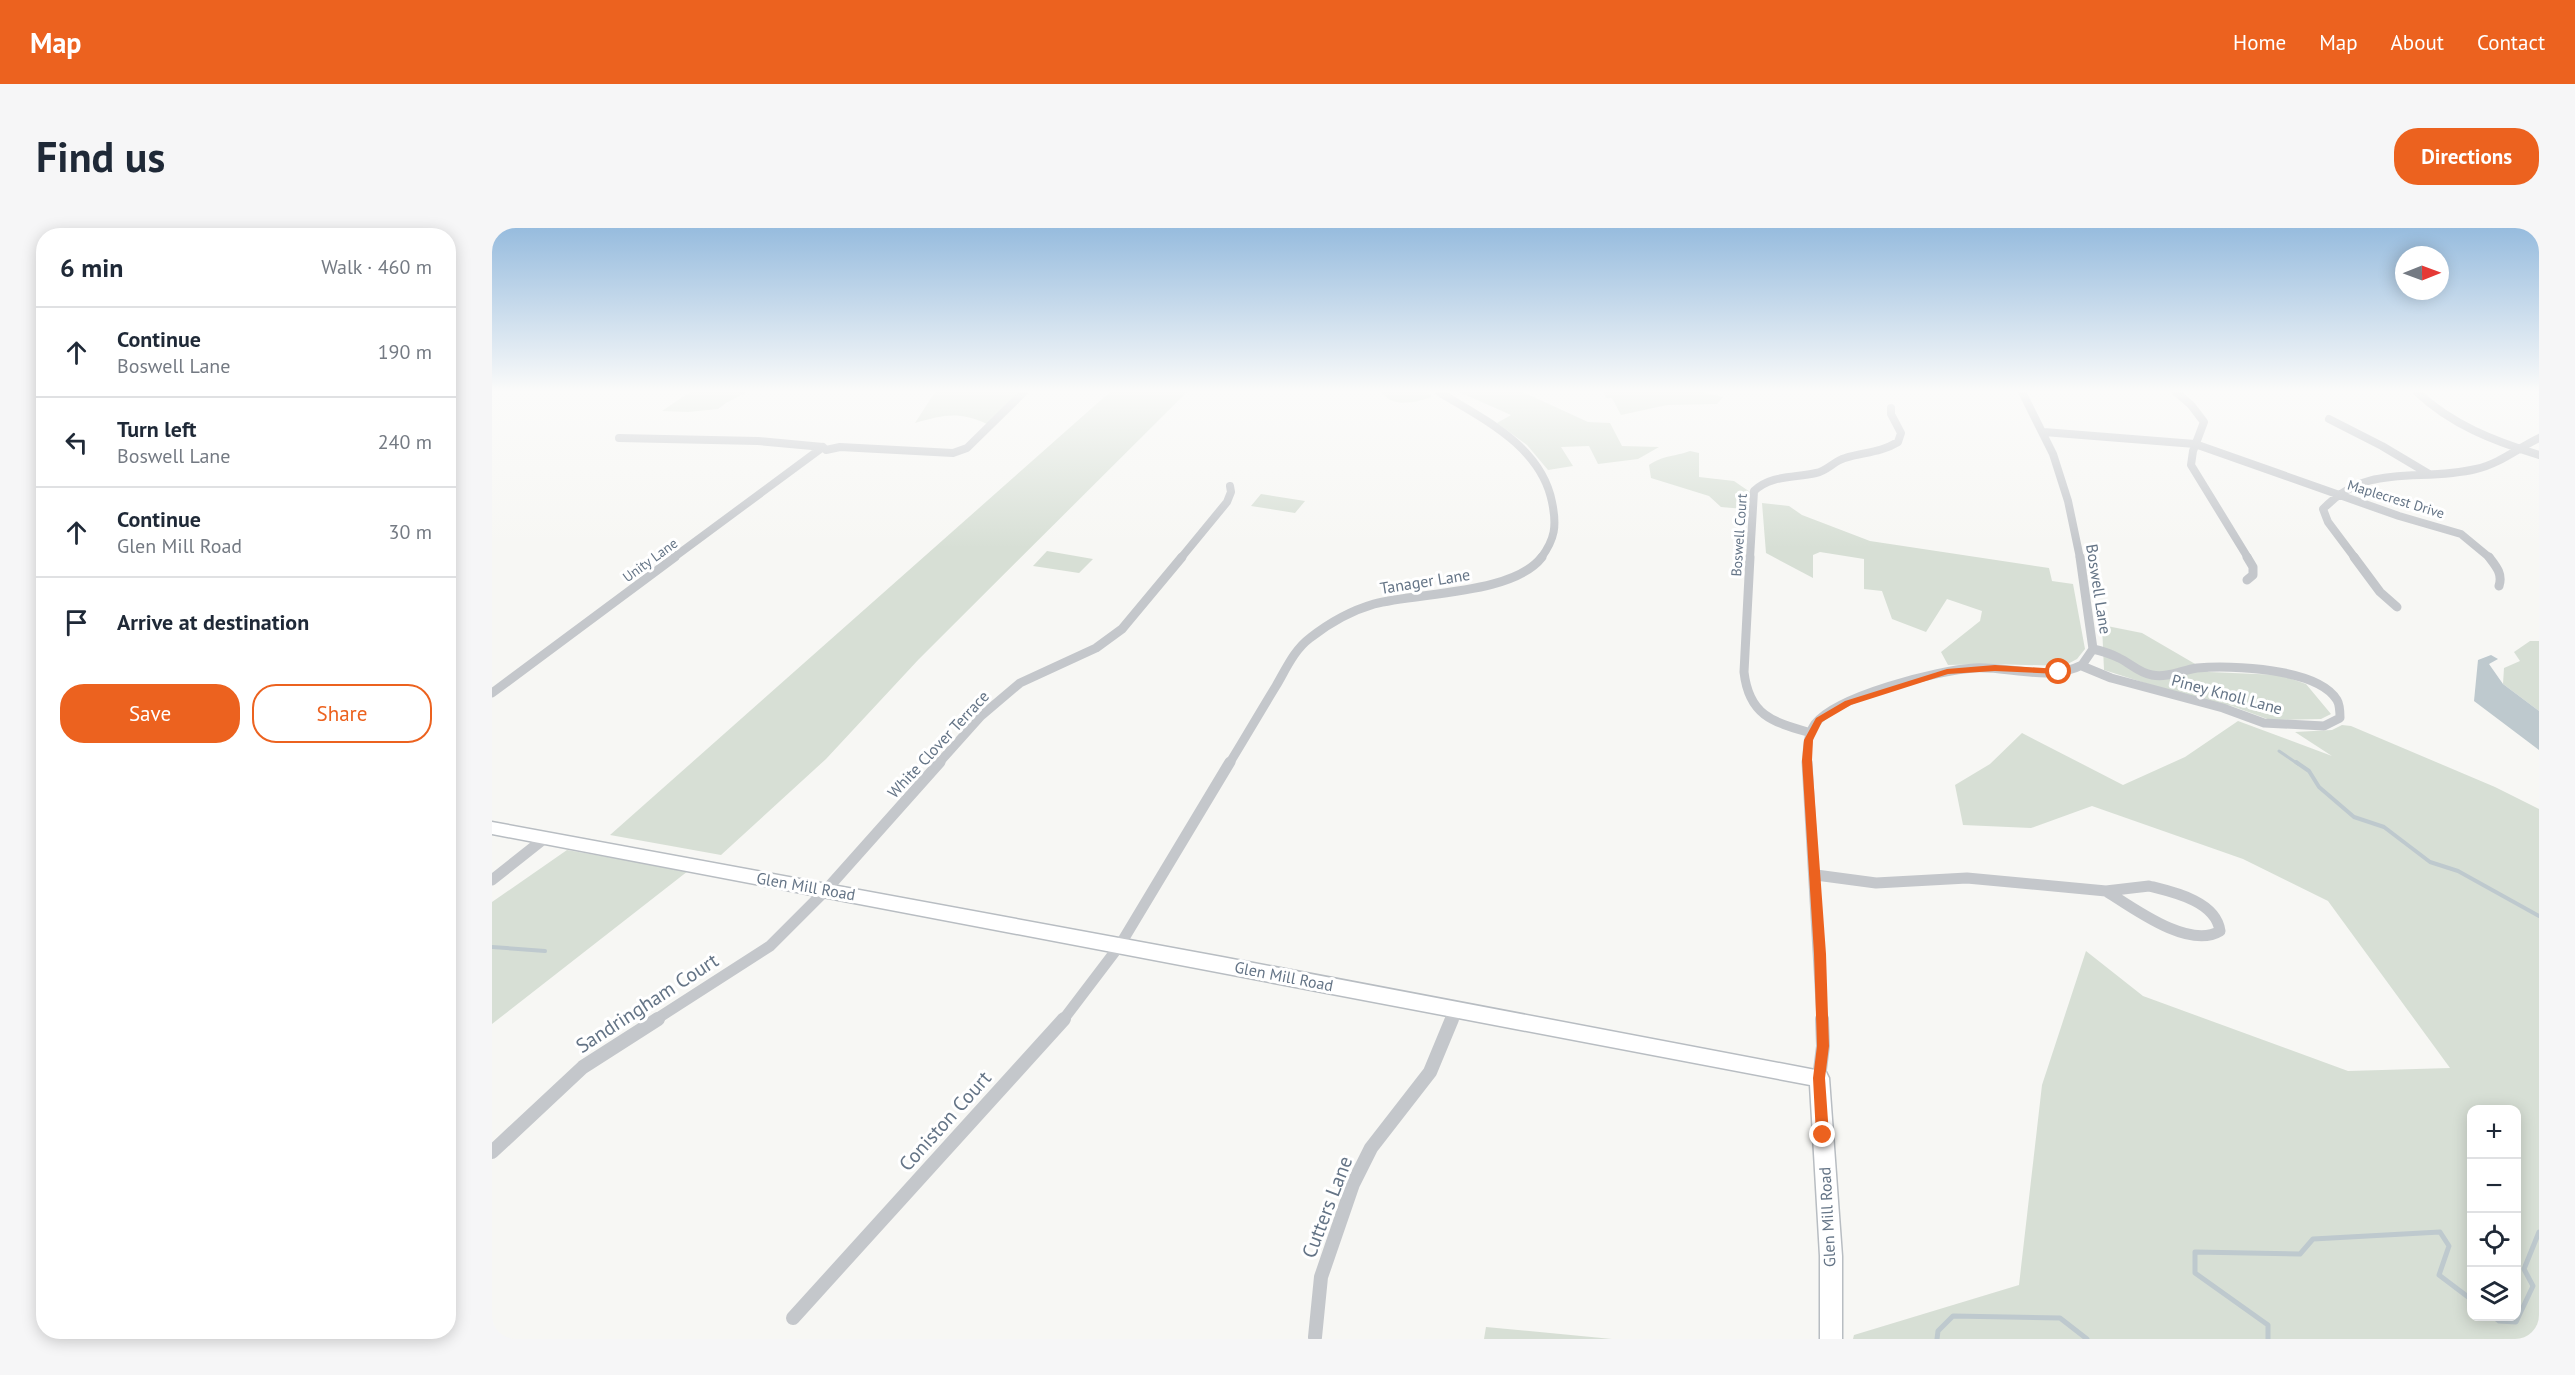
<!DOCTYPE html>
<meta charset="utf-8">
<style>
body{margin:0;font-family:"PT Sans",sans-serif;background:#f6f6f7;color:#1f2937}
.controls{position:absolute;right:18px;bottom:18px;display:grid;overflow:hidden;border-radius:12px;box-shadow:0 3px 15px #0003}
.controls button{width:54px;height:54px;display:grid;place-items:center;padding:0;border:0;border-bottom:2px solid #e0e1e3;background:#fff;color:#1f2937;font:30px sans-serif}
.compass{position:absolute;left:1903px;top:18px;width:54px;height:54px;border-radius:50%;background:#fff;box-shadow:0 3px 15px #0003;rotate:89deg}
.stop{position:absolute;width:18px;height:18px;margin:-14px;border:4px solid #ec621f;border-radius:50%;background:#fff}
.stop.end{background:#ec621f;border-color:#fff;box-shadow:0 2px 6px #0008}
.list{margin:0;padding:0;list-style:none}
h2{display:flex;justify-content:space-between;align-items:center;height:78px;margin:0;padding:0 24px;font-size:26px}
h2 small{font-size:20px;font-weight:400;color:#747a83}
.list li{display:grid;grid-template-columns:39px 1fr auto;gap:18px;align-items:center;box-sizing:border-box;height:90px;padding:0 24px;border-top:2px solid #e0e1e3}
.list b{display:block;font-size:22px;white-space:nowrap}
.list p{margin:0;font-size:20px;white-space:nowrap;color:#747a83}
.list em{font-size:20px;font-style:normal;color:#747a83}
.actions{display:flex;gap:12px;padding:18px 24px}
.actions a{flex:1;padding:14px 0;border:2px solid #ec621f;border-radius:24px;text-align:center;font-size:21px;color:#ec621f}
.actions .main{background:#ec621f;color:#fff}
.icon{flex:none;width:33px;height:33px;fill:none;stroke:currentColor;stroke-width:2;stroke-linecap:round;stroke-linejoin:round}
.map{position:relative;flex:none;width:2047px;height:1111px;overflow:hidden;border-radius:24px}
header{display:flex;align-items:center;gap:36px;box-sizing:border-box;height:84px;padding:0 30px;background:#ec621f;color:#fff}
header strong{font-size:28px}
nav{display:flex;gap:33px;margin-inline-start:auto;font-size:21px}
.intro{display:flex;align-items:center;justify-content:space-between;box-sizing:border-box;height:144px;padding:0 36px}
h1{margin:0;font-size:42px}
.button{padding:15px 27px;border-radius:24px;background:#ec621f;color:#fff;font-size:21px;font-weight:700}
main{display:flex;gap:36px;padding:0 36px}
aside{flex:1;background:#fff;border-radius:24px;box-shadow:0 3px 15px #0003}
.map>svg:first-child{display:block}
.green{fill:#d7dfd5;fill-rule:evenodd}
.water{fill:#bec9ce}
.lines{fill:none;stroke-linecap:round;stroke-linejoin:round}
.stream-far2{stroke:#bec9ce;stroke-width:3}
.stream-far1{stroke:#bec9ce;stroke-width:4}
.stream{stroke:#bec9ce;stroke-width:5}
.secondary-casing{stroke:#b8bdc2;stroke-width:3}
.street-far3{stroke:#c4c7cb;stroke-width:8}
.street-far2{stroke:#c4c7cb;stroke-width:9}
.street-far1{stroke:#c4c7cb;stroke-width:11}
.street{stroke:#c4c7cb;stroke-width:14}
.secondary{fill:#fff;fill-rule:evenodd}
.route{fill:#ec621f}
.labels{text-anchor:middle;stroke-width:6;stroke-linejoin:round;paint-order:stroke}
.far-street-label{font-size:14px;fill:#647486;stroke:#fff}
.street-label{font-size:16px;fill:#647486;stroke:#fff}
.near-street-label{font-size:20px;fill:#647486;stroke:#fff}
</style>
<header>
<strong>Map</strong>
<nav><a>Home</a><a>Map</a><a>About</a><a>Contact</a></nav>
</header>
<div class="intro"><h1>Find us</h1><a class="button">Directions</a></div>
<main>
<aside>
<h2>6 min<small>Walk · 460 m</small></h2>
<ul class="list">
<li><svg class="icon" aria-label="ahead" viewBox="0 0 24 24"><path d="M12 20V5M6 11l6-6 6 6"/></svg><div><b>Continue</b><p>Boswell Lane</p></div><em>190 m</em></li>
<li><svg class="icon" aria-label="left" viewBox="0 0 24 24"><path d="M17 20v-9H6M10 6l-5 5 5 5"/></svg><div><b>Turn left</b><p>Boswell Lane</p></div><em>240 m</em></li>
<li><svg class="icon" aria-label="ahead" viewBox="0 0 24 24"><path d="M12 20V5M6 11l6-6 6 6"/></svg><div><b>Continue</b><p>Glen Mill Road</p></div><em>30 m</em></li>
<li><svg class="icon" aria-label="arrive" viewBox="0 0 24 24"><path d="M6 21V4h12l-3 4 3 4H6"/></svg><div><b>Arrive at destination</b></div></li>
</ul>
<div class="actions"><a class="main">Save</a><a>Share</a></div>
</aside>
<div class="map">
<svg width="2047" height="1111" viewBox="0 0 2047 1111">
<rect width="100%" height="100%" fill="#f7f7f4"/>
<path class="green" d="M198 164H255L234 175 226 181 196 184 170 183Z
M443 164H527L495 196C466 183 452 187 423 195Z
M618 164H695L427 431 334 531 229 627 118 607Z
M889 164H936L940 169C924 174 902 181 889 164Z
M967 164H1031L1096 194 1118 195 1130 218 1167 219 1146 231 1106 236 1097 218 1069 219 1081 238 1056 242 1035 217 1005 195 1019 187Z
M1111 164H1211L1231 169 1225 176 1175 177 1129 187 1120 170H1114Z
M1198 223 1207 225V249L1242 253 1258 264 1252 281 1229 279 1217 268 1159 250 1157 237C1172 227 1181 229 1198 223Z
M769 266 813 273 803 285 759 278Z
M1270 275 1297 278 1310 287 1378 313 1557 340 1560 353 1581 356 1593 421 1585 431 1572 438 1499 436 1456 437 1449 424 1488 393 1490 383 1455 371 1434 404 1400 391 1390 363 1372 361V331L1328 324 1321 327V350L1274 325Z
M555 323 601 331 587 345 541 338Z
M1610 397 1650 405 1717 444 1788 447 1814 456 1839 486 1829 491 1778 492 1740 478 1700 470 1612 442Z
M2038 413H2047V483L2011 456 2012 440 2028 433 2022 424Z
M1746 493 1840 528 1803 504 1840 502 1850 497 1859 498 2003 559 2047 581V1111H1361L1362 1107 1527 1057 1550 857 1594 723 1651 768 1856 843 1958 840 1836 673 1751 631 1600 578 1539 600 1471 597 1463 557 1498 536 1530 505 1631 557 1693 529ZM1980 882H2024V1088H1980Z
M75 622 196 643 0 796V674Z
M994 1099 1120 1111H992Z"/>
<path class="water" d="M1999 427 2006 431 1997 436 2011 456 2047 483V522L1982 473 1986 432Z"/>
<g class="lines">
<path class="stream-far2" d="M1787 523 1806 536"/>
<path class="stream-far1" d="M1804 534 1817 543 1827 559 1862 589 1892 599 1938 634 1966 643 2047 688
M0 719 53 723"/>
<path class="stream" d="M2001 1088 2007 1093 2024 1094 2041 1058 2032 1041 2047 1004
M1445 1111 1446 1103 1461 1088 1568 1090 1595 1111
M1776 1111V1097L1703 1045V1024L1808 1026 1821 1011 1948 1004 1957 1018 1947 1047 1980 1072"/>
<g class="secondary-casing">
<path id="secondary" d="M0 594 730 729 1334 844 1337 850 1350 1028V1111H1328V1028L1318 857 0 606Z"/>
</g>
<path class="street-far3" d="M947 164C991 191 1049 218 1060 274 1065 298 1063 311 1049 330
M1530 164 1561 226 1576 273 1588 330
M1684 164 1699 177 1712 194 1701 223 1699 237 1756 330
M1925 164C1960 197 2002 213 2047 227
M1837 191 1890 218 1937 246
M1552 204 1703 216 1907 288 1969 306 1998 330
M127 210 266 213 331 219 334 222 348 219 461 225 475 220 532 164
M181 330 331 219
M689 330 735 274 739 264 738 258
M1258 330 1262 263C1279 247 1302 250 1324 245 1335 243 1342 233 1353 230 1372 224 1388 225 1406 214L1409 205 1399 186V180
M1863 330 1836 294 1831 281C1877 233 1927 255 1984 241 2007 236 2026 220 2047 210"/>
<path class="street-far2" d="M1258 329 1252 444C1257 488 1281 494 1319 505
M1755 329 1761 339V347L1755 352
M1862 329 1888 364 1905 379
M1997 329C2004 338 2011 346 2007 358
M1590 438 1619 450 1731 480 1772 495 1832 498 1848 490C1848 484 1848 477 1845 472 1826 440 1739 437 1705 440 1690 442 1676 450 1660 447 1647 445 1638 435 1627 430 1619 426 1610 423 1601 421
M0 465 183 329
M446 536 489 488 528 455 604 420 630 401 690 329
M737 536C753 510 768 484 784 458 794 441 802 422 818 410 837 395 858 383 882 376 926 364 1021 367 1050 329
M1315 536C1315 523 1315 507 1323 496 1344 468 1447 442 1482 440 1517 438 1557 454 1590 437L1601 421 1588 329"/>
<path class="street-far1" d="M1315 534 1330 792
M1324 647 1384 655 1475 650 1614 663
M0 652 53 610
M1657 658C1681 664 1724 673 1728 703 1697 722 1641 680 1614 663Z
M163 792 278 718 334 662 448 534
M571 792 628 717 738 534
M960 792 965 780"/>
<path class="street" d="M1327 850 1331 818 1330 791
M0 924 91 839 166 791
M301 1090 572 791
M823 1109 829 1049 861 956 879 920 938 844 960 791"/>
<use href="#secondary" class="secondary"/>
</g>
<linearGradient id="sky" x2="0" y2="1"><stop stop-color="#97bcde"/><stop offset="0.51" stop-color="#fbfbfa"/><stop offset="1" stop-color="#fbfbfa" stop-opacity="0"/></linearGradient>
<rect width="2047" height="320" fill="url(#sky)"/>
<path class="route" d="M1503 437 1567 441 1571 444 1567 446 1503 443 1456 446 1359 477 1330 494 1321 512 1320 532 1334 726 1337 818 1333 850 1337 907 1335 912 1331 913 1326 912 1324 907 1321 850 1325 818 1322 726 1310 532 1312 512 1324 490 1353 473 1455 441Z"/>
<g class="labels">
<g class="far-street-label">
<text transform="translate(1904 271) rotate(17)" y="5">Maplecrest Drive</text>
<text transform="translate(1247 307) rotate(-86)" y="5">Boswell Court</text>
<text transform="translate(158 332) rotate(-36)" y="5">Unity Lane</text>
</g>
<g class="street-label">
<text transform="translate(933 353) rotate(-9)" y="6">Tanager Lane</text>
<text transform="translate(1607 361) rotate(81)" y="6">Boswell Lane</text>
<text transform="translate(1735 466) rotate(15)" y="6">Piney Knoll Lane</text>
<text transform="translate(446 516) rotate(-47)" y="6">White Clover Terrace</text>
<text transform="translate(314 658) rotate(10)" y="6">Glen Mill Road</text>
<text transform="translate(792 748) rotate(11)" y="6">Glen Mill Road</text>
<text transform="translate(1335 989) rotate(-93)" y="6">Glen Mill Road</text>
</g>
<g class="near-street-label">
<text transform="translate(155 775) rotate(-33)" y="7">Sandringham Court</text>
<text transform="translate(453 893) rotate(-48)" y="7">Coniston Court</text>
<text transform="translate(835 979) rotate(-69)" y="7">Cutters Lane</text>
</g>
</g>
</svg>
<div class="controls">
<button>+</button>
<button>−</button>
<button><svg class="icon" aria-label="locate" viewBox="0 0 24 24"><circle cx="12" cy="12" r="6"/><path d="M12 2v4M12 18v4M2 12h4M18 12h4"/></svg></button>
<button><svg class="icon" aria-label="layers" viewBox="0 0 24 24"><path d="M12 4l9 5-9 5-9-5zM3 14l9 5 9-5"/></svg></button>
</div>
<svg class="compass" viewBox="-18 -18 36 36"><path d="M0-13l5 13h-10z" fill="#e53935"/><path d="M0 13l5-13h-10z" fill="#747a83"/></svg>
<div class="stop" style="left:1567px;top:444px"></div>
<div class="stop end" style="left:1331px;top:907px"></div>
</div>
</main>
